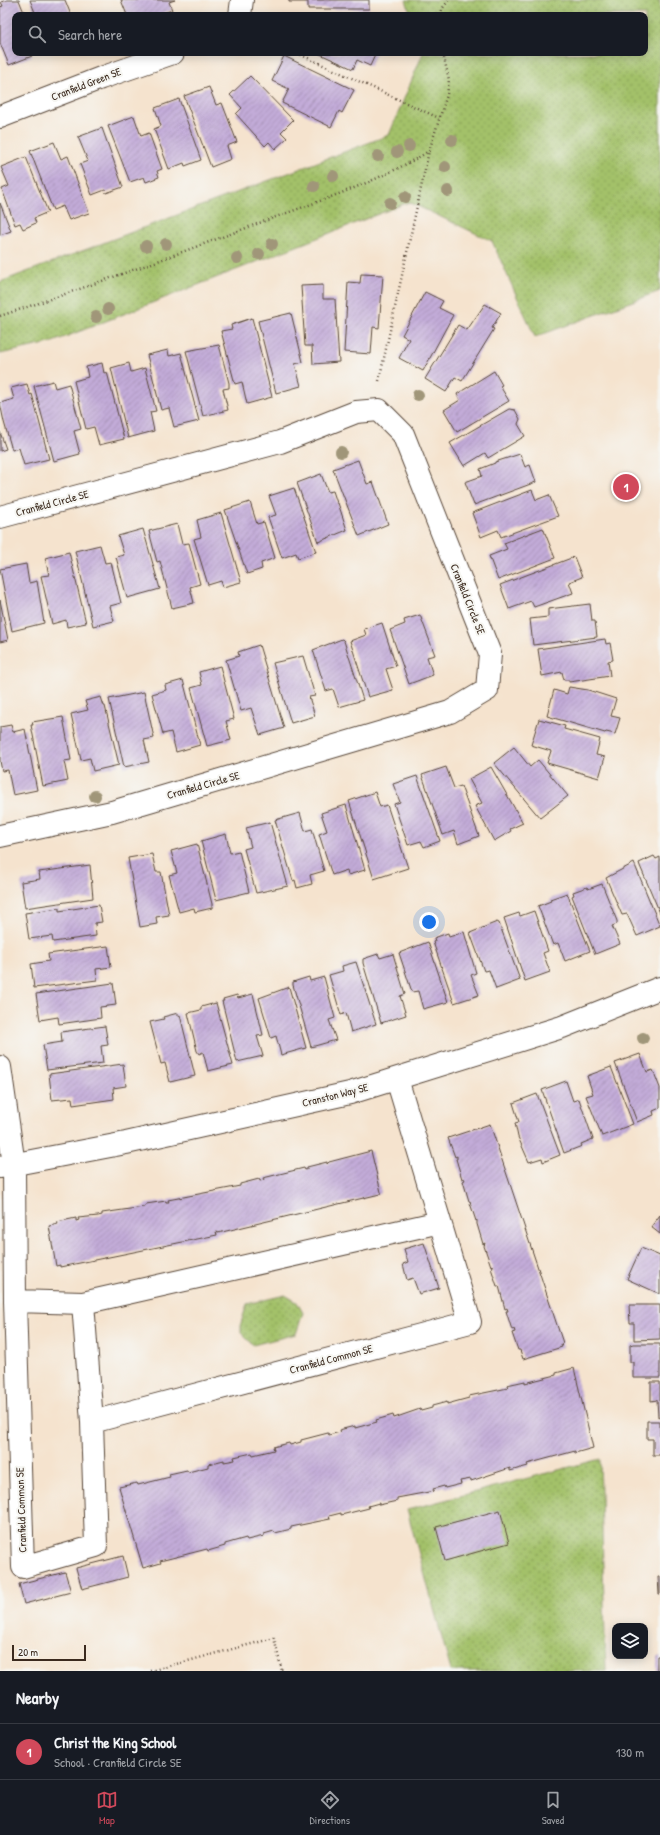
<!DOCTYPE html>
<meta charset="utf-8">
<style>
body{margin:0;font-family:"Patrick Hand",sans-serif;background:#242831;color:#f1f3f6}
.controls{position:absolute;right:12px;bottom:12px;display:grid;overflow:hidden;border-radius:8px;box-shadow:0 2px 10px #0003}
.controls button{width:36px;height:36px;display:grid;place-items:center;padding:0;border:0;border-bottom:1px solid #363941;background:#171b24;color:#f1f3f6;font:20px sans-serif}
.scale{position:absolute;left:12px;bottom:10px;width:74px;box-sizing:border-box;padding-left:4px;border:2px solid #3b2a1e;border-top:0;font-size:11px;line-height:14px;white-space:nowrap;color:#3b2a1e;-webkit-text-stroke:3px #f6f6f2;paint-order:stroke}
.you{position:absolute;left:429px;top:922px;width:14px;height:14px;margin:-10px;border:3px solid #fff;border-radius:50%;background:#1a73e8;box-shadow:0 0 0 6px #1a73e833}
.badge{display:grid;place-items:center;width:26px;height:26px;border-radius:50%;background:#d1495b;color:#fff;font-size:13px;font-weight:700}
.pin{position:absolute;translate:-50% -50%;border:2px solid #fff;box-shadow:0 1px 4px #0006}
.list{margin:0;padding:0;list-style:none}
h2{display:flex;justify-content:space-between;align-items:center;height:52px;margin:0;padding:0 16px;font-size:17px}
h2 small{font-size:13px;font-weight:400;color:#9ea1a6}
.list li{display:grid;grid-template-columns:26px 1fr auto;gap:12px;align-items:center;box-sizing:border-box;height:56px;padding:0 16px;border-top:1px solid #363941}
.list b{display:block;font-size:15px;white-space:nowrap}
.list p{margin:0;font-size:13px;white-space:nowrap;color:#9ea1a6}
.list em{font-size:13px;font-style:normal;color:#9ea1a6}
.icon{flex:none;width:22px;height:22px;fill:none;stroke:currentColor;stroke-width:2;stroke-linecap:round;stroke-linejoin:round}
.map{position:relative;flex:none;width:660px;height:1671px;overflow:hidden}
.search{position:absolute;background:#171b24;box-shadow:0 2px 10px #0003;left:12px;right:12px;top:12px;height:44px;display:flex;align-items:center;gap:10px;box-sizing:border-box;padding:0 14px;border-radius:8px;color:#9ea1a6;font-size:15px}
.sheet{height:108px;background:#171b24}
nav{display:flex;justify-content:space-around;align-items:center;box-sizing:border-box;height:56px;border-top:1px solid #363941;background:#171b24;font-size:11px;color:#9ea1a6}
nav a{display:grid;justify-items:center;gap:2px}
nav .on{color:#d1495b}
.map>svg:first-child{display:block}
.grass{fill:url(#grass-dots);stroke:#6f7644}
.building{fill:url(#building-hatch)}
.lines{fill:none;stroke-linecap:round;stroke-linejoin:round}
.minor-casing{stroke:#574638;stroke-width:24}
.path{stroke:#574638;stroke-width:2.5;stroke-dasharray:1 3;stroke-linecap:butt}
.minor{stroke:#fff;stroke-width:22}
.tree{fill:#a09679}
.labels{text-anchor:middle;stroke-width:4;stroke-linejoin:round;paint-order:stroke}
.street-label{font-size:11px;fill:#3b2a1e;stroke:#f6f6f2}
</style>
<div class="map">
<svg width="660" height="1671" viewBox="0 0 660 1671">
<defs>
<pattern id="grass-dots" width="8" height="8" patternUnits="userSpaceOnUse"><rect width="8" height="8" fill="#a3c169"/><path d="M2 2h.1M6 6h.1" fill="none" stroke="#869d56" stroke-width="1.8" stroke-linecap="round"/></pattern>
<pattern id="building-hatch" width="6" height="6" patternUnits="userSpaceOnUse"><rect width="6" height="6" fill="#c3acd9"/><path d="M-1 1l2-2M0 6l6-6M5 7l2-2" fill="none" stroke="#a08caf"/></pattern>
</defs>
<rect width="100%" height="100%" fill="#f6f6f2"/>
<filter id="ink" filterUnits="userSpaceOnUse"><feTurbulence type="fractalNoise" baseFrequency=".025" numOctaves="2"/><feDisplacementMap in="SourceGraphic" scale="8" xChannelSelector="R" yChannelSelector="G"/><feConvolveMatrix kernelMatrix="1 2 1 2 8 2 1 2 1" color-interpolation-filters="sRGB"/></filter>
<filter id="wash" filterUnits="userSpaceOnUse"><feTurbulence type="fractalNoise" baseFrequency=".012" numOctaves="4" result="noise"/><feDisplacementMap in="SourceGraphic" scale="16" xChannelSelector="R" yChannelSelector="G"/><feGaussianBlur stdDeviation="0.9" result="paint"/><feColorMatrix in="noise" values="0 0 0 0 0 0 0 0 0 0 0 0 0 0 0 0 0 1.4 0 .05"/><feComposite in="paint" operator="in"/></filter>
<g filter="url(#wash)">
<rect width="100%" height="100%" fill="#f5e3ce"/>
<path class="grass" d="M406 0H660V291L535 337 492 241 409 202 50 343 0 354V282L389 135 423 53H645V15H411Z
M285 1295 297 1302 303 1313 296 1334 253 1345 241 1333V1323L247 1304Z
M600 1459 606 1671H451L407 1510Z"/>
<g id="blocks">
<path class="building" d="M7 0H19L25 15H15V53H31L32 56 9 65 0 43V7L3 6 1 2Z
M30 0H65L71 15H36Z
M121 0H175L169 2 172 10 158 15H127Z
M289 0H369V9H308V2H289Z
M318 53H376L370 66 357 60 353 69Z
M284 56 354 90 342 113 339 111 331 127 282 103 289 89 272 81Z
M250 76 293 120 281 132 287 138 275 149 269 142 265 146 236 114 242 108 230 95Z
M209 87 216 105 222 103 237 142 227 146 231 159 211 167 184 96Z
M179 99 201 160 185 166 184 163 169 169 154 129 161 126 155 108Z
M134 116 141 136 149 133 162 169 157 171 159 177 146 182 144 177 130 182 108 126Z
M102 128 123 187 106 193 105 190 92 195 80 164 88 161 78 137Z
M54 142 61 159 68 156 89 213 69 220 63 206 53 210 30 151Z
M26 157 48 212 34 218 36 223 23 229 20 223 15 225 2 189 9 186 1 167Z
M0 203 11 231 0 235Z
M361 274 383 275 379 328 373 327 371 354 344 352 348 282 360 283Z
M323 285V299H335L339 362 313 364 312 346H305L301 286Z
M425 292 443 301 439 308 453 315 423 371 399 358 409 339 402 335Z
M485 304 501 313 492 328 494 329 462 381 455 377 446 392 425 379 458 325 467 330Z
M291 313 303 362 295 364 301 386 276 393 258 321Z
M252 318 272 397 247 404 242 382 235 384 221 331 232 329 231 325Z
M219 345 229 383V388L223 389 228 410 203 416 186 351Z
M168 350 169 356 181 353 199 421 174 427 169 408 161 410 147 355Z
M102 363 104 373 107 372 124 439 99 445 94 427 86 429 74 381 88 377 86 367Z
M129 363 131 372 145 368 156 411 150 412 154 431 128 438 111 368Z
M494 371 502 385 500 386 509 401 457 432 444 410 460 400 457 394Z
M53 381 55 388 69 384 81 429 74 431 80 454 54 461 34 386Z
M27 384 30 395 32 394 49 459 24 465 19 448 12 450 4 422 0 403 14 399 11 388Z
M509 409 515 410 520 419 518 424 525 436 488 458 485 453 464 466 450 443Z
M0 432 6 449 0 451Z
M520 454 525 467 530 465 536 482 474 505 465 482 482 476 480 469 495 463V462Z
M358 460 367 484 373 482 388 524 359 536 333 469Z
M321 474 328 492 333 491 337 503H338L347 530 318 542 297 483Z
M294 488 316 552 298 558 296 553 282 558 268 517 276 515 269 496Z
M532 490 536 500 549 495 558 516 501 537 498 530 481 537 472 513Z
M250 502 257 524 264 522 275 558 261 563 262 569 247 574 225 510Z
M221 513 241 582 223 587 221 581 208 585 194 539 201 537 197 520Z
M177 524 182 544 189 543 200 584 190 587 194 603 172 608 160 561 157 562 149 531Z
M543 528 555 558 498 580 489 556 507 549 504 543Z
M143 529 160 589 127 598 116 557 124 555 118 536Z
M100 545 105 563 111 562 121 603 110 606 114 621 93 626 75 551Z
M69 552 86 623 67 627 66 620 52 624 41 576 49 575 45 558Z
M574 557 582 577 569 582 573 593 534 607 531 601 509 609 500 585Z
M26 564 29 583 37 581 44 623 12 631 0 569Z
M0 600 8 640 0 642Z
M590 604 592 621H595L597 637 533 645 530 619 548 617V609Z
M420 615 435 655 427 657 433 675 409 684 390 630 405 624 404 620Z
M382 623 396 666 386 669 393 690 368 697 350 641 366 635 364 629Z
M342 639 344 641 363 700 339 707 333 689 326 691 313 650Z
M605 639 606 644 610 643 613 660 608 661 610 676 569 682V680H564L562 672 542 676 538 649Z
M259 645 284 728 260 735 251 708 241 711 226 660 239 656 238 652Z
M303 656 315 696 309 697 315 716 291 723 273 663Z
M220 666 234 719 226 721 231 740 207 746 191 688 202 685 199 672Z
M183 680 200 745 176 752 171 732 163 734 152 694 166 690 165 685Z
M569 687 588 690 616 699 611 716 620 718 615 734 606 732 605 733 547 716 554 690 567 694Z
M144 692 154 738 144 740 149 762 124 767 109 699Z
M101 697 104 706H105L119 765 93 771 90 758 81 760 71 714 88 710 85 701Z
M63 717 71 760 64 761 68 781 43 786 31 725H33L32 722Z
M539 719 565 726 564 729 600 739 596 755 605 757 599 778 547 763 551 751 531 745Z
M11 725 13 732 25 729 37 790 13 795 8 770 2 771 0 761V727Z
M514 747 530 767 538 760 568 796 540 818 494 763Z
M446 767 454 788 461 786 479 836 458 844 454 831 443 835 422 775Z
M491 767 523 823 510 829 511 831 494 841 475 806 482 803 469 779Z
M417 776 440 841 424 847 421 841 408 845 394 804 400 802 393 784Z
M375 792 380 807 387 805 408 868 374 879 349 801Z
M346 805 365 870 348 875 347 870 332 875 319 834 327 831 321 813Z
M300 813 305 831 312 829 324 871 310 875 312 884 297 888 295 880 293 881 275 820Z
M270 822 288 886 256 893 244 849 251 847 246 828Z
M226 834 230 853 239 851 249 892 216 900 201 841Z
M197 844 212 904V908L195 912 194 908 179 912 169 875 177 873 171 851Z
M152 854 156 872H161L169 915 156 917 157 924 140 927 128 858Z
M654 856 656 859 660 857V913L640 866 639 863Z
M634 863 660 926 637 936 627 914 622 915 606 878Z
M90 865 93 898 25 908 21 882 40 879 39 872Z
M602 884 617 921V924L612 926 620 944 595 954 572 896 574 895 573 892 587 887 588 889Z
M567 893 590 951 565 961 558 943 553 945 538 906 551 901 550 899Z
M99 905 102 922 95 923 96 936 53 942 52 936 29 939 25 913 59 908V911Z
M534 911 548 951 543 953 550 972 525 981 504 918 519 913 520 916Z
M497 922 499 923 520 980 496 989 489 970 484 971 470 933Z
M464 932 476 973 471 975 479 995 454 1003 433 942 435 941 434 938 448 933 449 937Z
M428 942 448 1002 423 1009 418 991 412 992 399 953Z
M108 946 111 967 96 969 97 980 34 988 31 964 49 961 48 954Z
M378 954 380 958 393 954 405 994 400 996 406 1015 381 1023 363 963V959Z
M356 962 376 1024 351 1032 346 1013 341 1015 329 975 343 971 342 966Z
M309 977 310 981 324 977 335 1018 329 1020 336 1040 311 1047 293 985V982Z
M113 983 116 1005 100 1007 101 1018 59 1024 58 1017 40 1020 36 994Z
M289 987 306 1048 281 1055 276 1036 271 1038 259 998Z
M253 994 263 1035 257 1036 263 1056 237 1062 222 1001H224L223 999 237 995 238 998Z
M216 1003 233 1065 208 1071 203 1052 199 1054 197 1051 188 1013 201 1010V1007Z
M178 1013V1016L180 1015 195 1076 170 1082 165 1063 161 1064 150 1022 164 1019 163 1017Z
M105 1026 108 1045 101 1046 103 1063 47 1070 43 1045 62 1042 61 1032Z
M640 1054 647 1072 653 1070 660 1088V1108L653 1111 654 1115 637 1122 615 1063Z
M123 1064 126 1086 113 1088 114 1099 73 1105 72 1098 52 1100 49 1074Z
M611 1067 633 1124 602 1136 586 1096 593 1094 587 1076Z
M566 1081 573 1101 579 1099 593 1139 581 1144 582 1146 564 1153 542 1090Z
M537 1094 560 1155 543 1162 542 1158 529 1162 518 1137 515 1123 519 1122 513 1103Z
M490 1124 563 1343 561 1344 562 1347 523 1359 520 1350H518L512 1333 515 1332 514 1329 512 1330 506 1311H508L507 1308 505 1309 499 1286H497L491 1268 493 1267 492 1265 491 1266 484 1246 485 1243 483 1244 477 1224V1220L476 1221 470 1203 471 1202 469 1201 463 1181 465 1180 464 1178 462 1179 456 1159H457V1156L455 1157 448 1138Z
M371 1151 381 1192 380 1194 218 1233 216 1232 217 1235 60 1267V1265L56 1266 49 1226 58 1224 57 1222 76 1218V1221L79 1220 78 1218 98 1216 102 1215V1213L144 1207 146 1204 166 1201V1202H169L168 1200 240 1186V1184L259 1179 260 1181 264 1180 263 1178 304 1168 305 1170 307 1169V1167L327 1162V1164L329 1162Z
M660 1215V1234L651 1227Z
M424 1243 439 1288 419 1294 413 1278 407 1280 403 1264 408 1262 404 1249Z
M641 1248 660 1256V1294L627 1279Z
M629 1305H660V1339L634 1340V1323H630Z
M633 1344H660V1378H633V1362H630V1345Z
M574 1368 593 1448 575 1453V1451L527 1464 528 1466 510 1471V1468L471 1481V1479L460 1481 461 1484 445 1488 444 1486 433 1489 434 1491 397 1498V1501L379 1505V1503L368 1506 369 1508 341 1515V1513L329 1516 330 1519 291 1527V1529L275 1533 274 1531 264 1534V1536L247 1540 246 1538 225 1544V1546L208 1551 207 1549 160 1561 161 1563 143 1568 119 1487 137 1483 138 1485 170 1477 169 1474 187 1470 188 1472 208 1467V1464L224 1460V1462L235 1460 234 1457 252 1453 253 1455 274 1450 273 1447 289 1443 290 1445 301 1442V1440L328 1433 329 1435 340 1432 339 1430 355 1426V1428L377 1422 376 1420 393 1415 394 1418 420 1409 421 1411 432 1408V1406L447 1402V1404L469 1398V1396L508 1388 507 1385 525 1381V1383L556 1375V1373Z
M651 1382H660V1416L658 1417 657 1400 651 1401Z
M647 1421H660V1455H653V1439H647Z
M500 1510 509 1543 445 1561 436 1527Z
M123 1556 128 1577 82 1589 76 1568Z
M65 1572 71 1592 24 1604 19 1584Z
M658 1577H660V1594H659Z
M657 1656H660V1671H657Z"/>
</g>
</g>
<g filter="url(#ink)">
<use href="#blocks" fill-opacity="0" stroke="#574638" stroke-width="1"/>
<g class="lines">
<g class="minor-casing">
<path id="minor" d="M240 15 242 0
M0 117 101 78 173 53
M0 517 280 442 356 412 379 410 403 434 490 654 487 690 450 712 112 812 0 836
M0 1067 14 1165 15 1301 23 1567 96 1546 92 1422
M397 1079 470 1322 92 1422 83 1303 440 1222
M0 1167 126 1143 350 1093 562 1027 660 988
M15 1301 83 1303"/>
</g>
<path class="path" d="M441 15 442 9 449 0
M297 53 439 118
M0 316C88 287 175 255 262 222 319 201 377 183 429 151L447 95 449 80 443 53
M379 381 429 151
M150 1671 274 1638 282 1671"/>
<use href="#minor" class="minor"/>
</g>
<g class="tree">
<circle cx="452" cy="140" r="6"/>
<circle cx="409" cy="146" r="6"/>
<circle cx="397" cy="152" r="6"/>
<circle cx="378" cy="156" r="6"/>
<circle cx="445" cy="167" r="6"/>
<circle cx="333" cy="176" r="6"/>
<circle cx="314" cy="186" r="6"/>
<circle cx="448" cy="191" r="6"/>
<circle cx="405" cy="197" r="6"/>
<circle cx="390" cy="203" r="6"/>
<circle cx="166" cy="244" r="6"/>
<circle cx="272" cy="244" r="6"/>
<circle cx="146" cy="246" r="6"/>
<circle cx="259" cy="254" r="6"/>
<circle cx="237" cy="258" r="6"/>
<circle cx="108" cy="309" r="6"/>
<circle cx="96" cy="317" r="6"/>
<circle cx="418" cy="395" r="6"/>
<circle cx="341" cy="452" r="6"/>
<circle cx="95" cy="796" r="6"/>
<circle cx="643" cy="1038" r="6"/>
</g>
</g>
<g class="labels">
<g class="street-label">
<text transform="translate(86 84) rotate(-21)" y="4">Cranfield Green SE</text>
<text transform="translate(52 503) rotate(-15)" y="4">Cranfield Circle SE</text>
<text transform="translate(468 599) rotate(68)" y="4">Cranfield Circle SE</text>
<text transform="translate(203 785) rotate(-16)" y="4">Cranfield Circle SE</text>
<text transform="translate(335 1095) rotate(-14)" y="4">Cranston Way SE</text>
<text transform="translate(331 1359) rotate(-15)" y="4">Cranfield Common SE</text>
<text transform="translate(21 1510) rotate(-92)" y="4">Cranfield Common SE</text>
</g>
</g>
</svg>
<div class="controls">
<button><svg class="icon" aria-label="layers" viewBox="0 0 24 24"><path d="M12 4l9 5-9 5-9-5zM3 14l9 5 9-5"/></svg></button>
</div>
<div class="scale">20 m</div>
<div class="you"></div>
<div class="pin badge" style="left:626px;top:487px">1</div>
<div class="search"><svg class="icon" aria-label="search" viewBox="0 0 24 24"><circle cx="10" cy="10" r="6"/><path d="M15 15l6 6"/></svg>Search here</div>
</div>
<section class="sheet">
<h2>Nearby<small></small></h2>
<ul class="list">
<li><span class="badge">1</span><div><b>Christ the King School</b><p>School · Cranfield Circle SE</p></div><em>130 m</em></li>
</ul>
</section>
<nav>
<a class="on"><svg class="icon" aria-label="map" viewBox="0 0 24 24"><path d="M3 6l6-2 6 2 6-2v14l-6 2-6-2-6 2zM9 4v14M15 6v14"/></svg>Map</a>
<a><svg class="icon" aria-label="directions" viewBox="0 0 24 24"><path d="M12 3l9 9-9 9-9-9zM9 14v-3h6M13 9l2 2-2 2"/></svg>Directions</a>
<a><svg class="icon" aria-label="saved" viewBox="0 0 24 24"><path d="M7 4h10v16l-5-4-5 4z"/></svg>Saved</a>
</nav>
